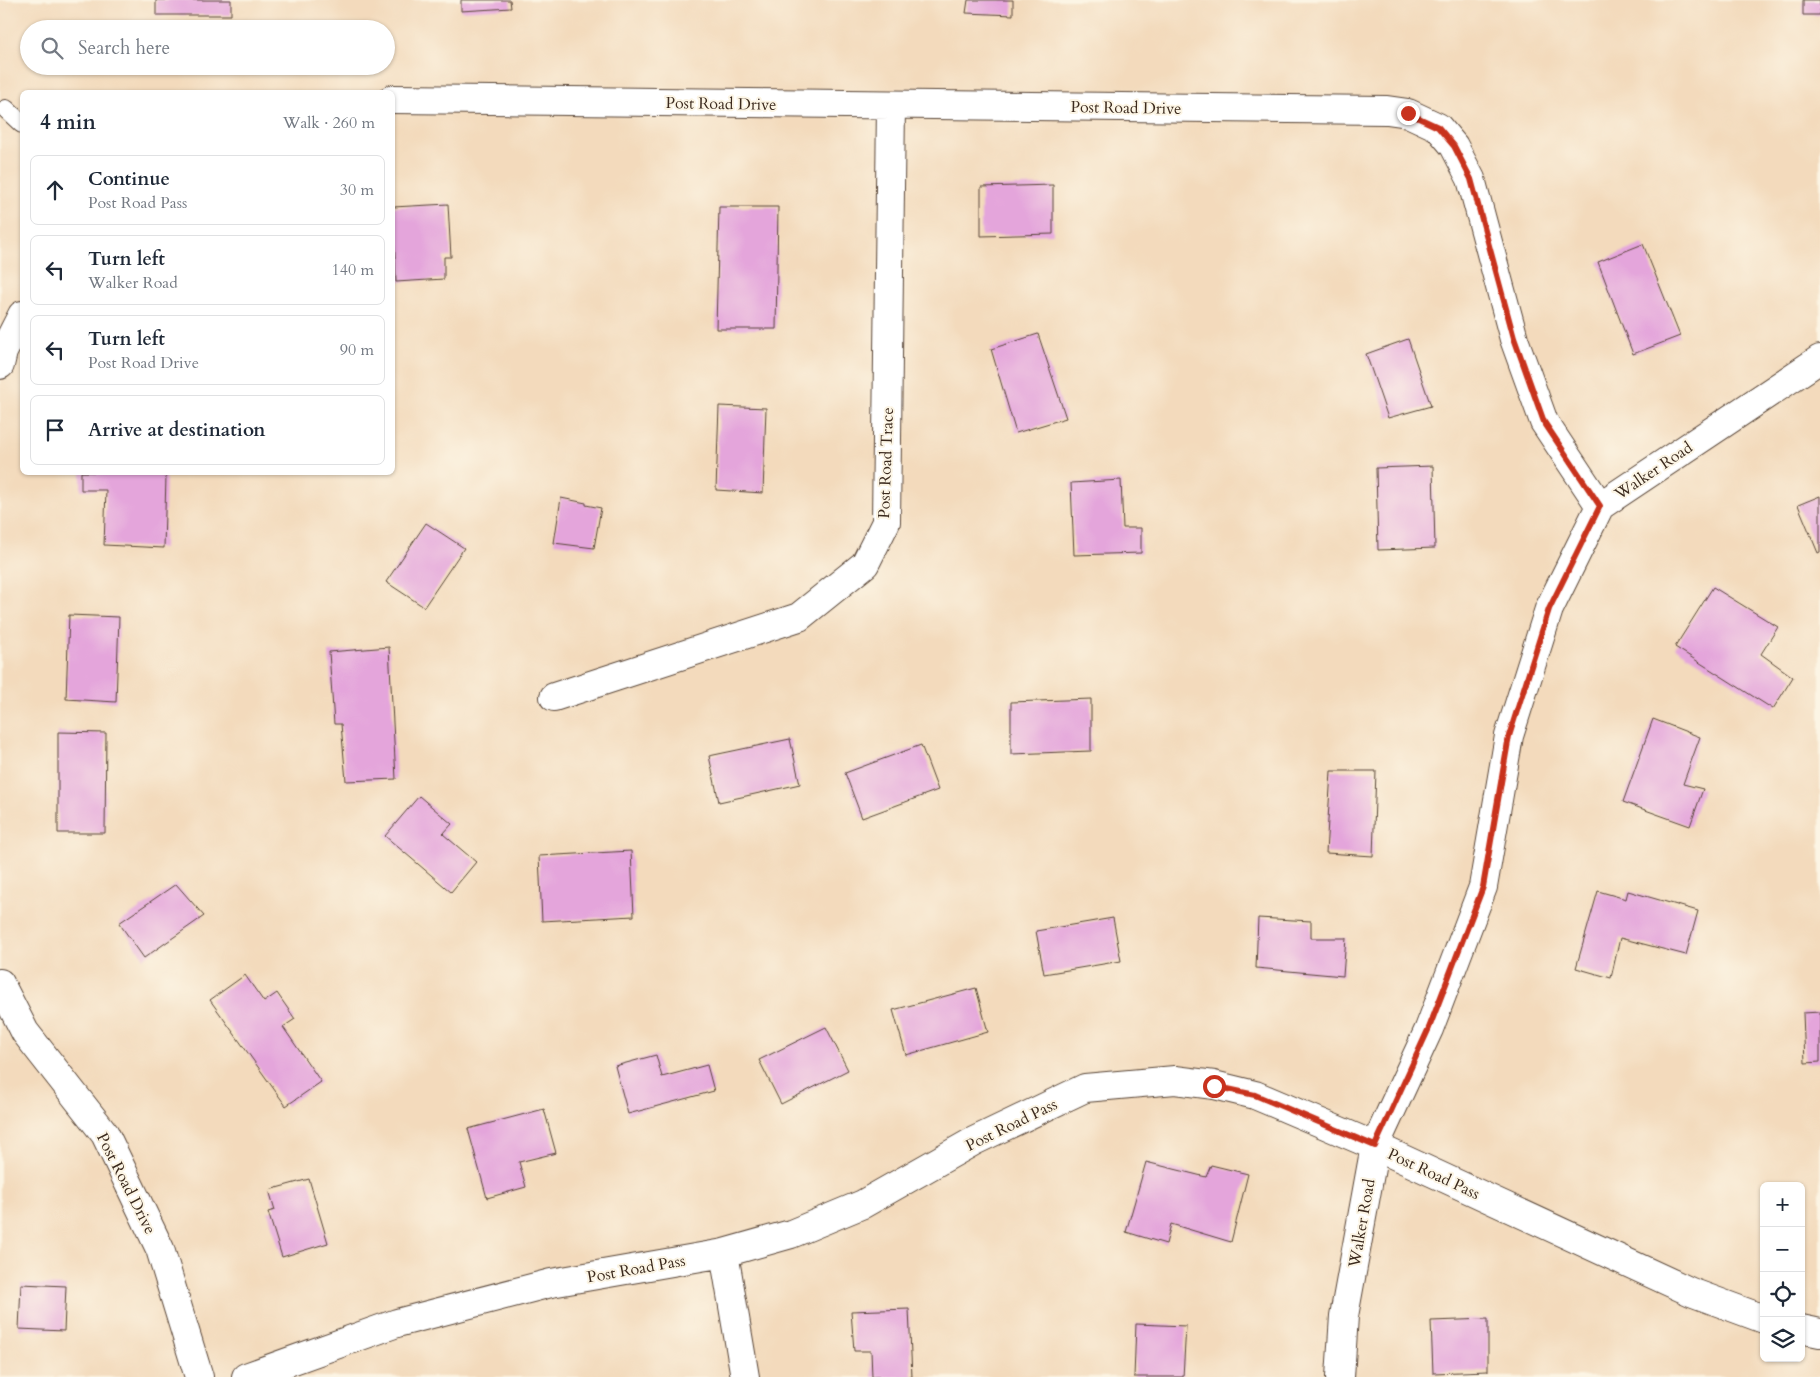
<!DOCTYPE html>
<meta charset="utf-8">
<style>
body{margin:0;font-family:Cardo,serif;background:#f2f2f3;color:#1f2937}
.controls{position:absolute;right:15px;bottom:15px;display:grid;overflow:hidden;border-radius:8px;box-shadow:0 1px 4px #0004}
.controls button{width:45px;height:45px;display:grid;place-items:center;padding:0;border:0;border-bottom:1px solid #e0e1e3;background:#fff;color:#1f2937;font:25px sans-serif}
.stop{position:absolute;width:15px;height:15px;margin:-11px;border:4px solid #c8321e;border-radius:50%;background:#fff}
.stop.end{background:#c8321e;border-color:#fff;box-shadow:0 1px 5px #0008}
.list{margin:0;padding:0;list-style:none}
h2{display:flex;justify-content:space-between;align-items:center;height:65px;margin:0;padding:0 20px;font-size:21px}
h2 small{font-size:16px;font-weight:400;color:#747a83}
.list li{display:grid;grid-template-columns:32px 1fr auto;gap:15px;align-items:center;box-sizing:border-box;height:70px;margin:0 10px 10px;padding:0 10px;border:1px solid #e0e1e3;border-radius:8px}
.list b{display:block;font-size:19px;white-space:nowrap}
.list p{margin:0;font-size:16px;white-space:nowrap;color:#747a83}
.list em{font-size:16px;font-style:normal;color:#747a83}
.icon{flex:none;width:28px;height:28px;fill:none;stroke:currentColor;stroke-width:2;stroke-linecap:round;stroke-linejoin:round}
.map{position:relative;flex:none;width:1820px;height:1377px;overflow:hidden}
.search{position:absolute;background:#fff;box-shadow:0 1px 4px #0004;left:20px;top:20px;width:375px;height:55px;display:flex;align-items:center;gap:12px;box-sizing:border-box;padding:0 18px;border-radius:28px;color:#747a83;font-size:19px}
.panel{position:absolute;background:#fff;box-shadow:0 1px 4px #0004;left:20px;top:90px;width:375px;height:385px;border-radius:8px}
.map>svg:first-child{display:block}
.building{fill:#e4a5db}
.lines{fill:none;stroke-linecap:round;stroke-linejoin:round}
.service-casing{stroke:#574436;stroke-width:20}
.minor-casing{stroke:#574436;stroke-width:30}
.service{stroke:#fff;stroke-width:18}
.minor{stroke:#fff;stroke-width:28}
.route{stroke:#c8321e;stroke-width:6}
.labels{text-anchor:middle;stroke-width:4;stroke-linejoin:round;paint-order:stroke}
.street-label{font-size:16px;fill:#3b2a1e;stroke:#fcf5e5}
</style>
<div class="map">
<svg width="1820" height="1377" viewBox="0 0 1820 1377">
<rect width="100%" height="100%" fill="#fcf5e5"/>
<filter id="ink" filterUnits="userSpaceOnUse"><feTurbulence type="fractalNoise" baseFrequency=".02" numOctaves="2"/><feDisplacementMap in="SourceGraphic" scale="10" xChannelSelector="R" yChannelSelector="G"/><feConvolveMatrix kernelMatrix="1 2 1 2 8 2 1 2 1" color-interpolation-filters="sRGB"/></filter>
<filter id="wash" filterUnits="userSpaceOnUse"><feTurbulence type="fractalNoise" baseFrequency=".0096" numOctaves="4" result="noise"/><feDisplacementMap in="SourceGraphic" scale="20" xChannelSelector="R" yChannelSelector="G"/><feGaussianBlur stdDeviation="1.12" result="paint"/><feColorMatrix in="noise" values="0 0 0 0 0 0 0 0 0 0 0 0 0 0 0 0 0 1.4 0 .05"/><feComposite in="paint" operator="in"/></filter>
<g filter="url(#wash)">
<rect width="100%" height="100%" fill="#f3dabc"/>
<g id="blocks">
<path class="building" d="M156 0H231V15H156Z
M461 0H510L511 8 461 11Z
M968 0H1013V15L966 13Z
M1803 0H1820V15H1803Z
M1053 185V234L981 236V187Z
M448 204 451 257H444V279L396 282 393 207Z
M719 207H778L776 329H716Z
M1643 244 1680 336 1633 354 1598 262Z
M1038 334 1066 418 1016 433 991 349Z
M1408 339 1431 406 1388 418 1366 354Z
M719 406 766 408 763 493 716 490Z
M1433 466 1435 548 1378 550 1376 468Z
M81 472H129L166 476 164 548 104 545 106 490H81Z
M1121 480 1123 528H1141V553L1074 555 1071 483Z
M1820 496V552L1818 553 1798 505Z
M561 498 586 503V505L601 508 594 548 554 543Z
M426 523 464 548 424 607 386 582Z
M1713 587 1778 627 1761 654 1793 677 1773 709 1675 647Z
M69 615 119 617 116 702 66 699Z
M389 647 396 779 346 781 341 724H334L329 652Z
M1091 699V751L1011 754V702Z
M1653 719 1700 737 1683 784 1703 789 1690 826 1623 802Z
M58 732 106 733 105 833H58Z
M790 739 800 784 719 802 709 756Z
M921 745 938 790 862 818 845 773Z
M1331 771H1376L1373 856 1326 853Z
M419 796 452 824 443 834 476 862 451 892 385 836Z
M631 851 634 916 542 921 539 856Z
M176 884 204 916 144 958 119 923Z
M1598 891 1626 899 1628 891 1698 911 1686 955 1620 938 1611 978 1576 968Z
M1113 918 1121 961 1044 974 1036 931Z
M1258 918 1311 921V938H1346L1343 976 1256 968Z
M245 975 264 1002 277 993 295 1019 283 1027 321 1082 286 1106 210 1000Z
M976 988 988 1032 906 1055 893 1010Z
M1820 1012V1062L1805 1063 1803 1013Z
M826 1027 848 1070 781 1104 759 1060Z
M656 1055 662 1077 707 1065 714 1091 628 1114 615 1066Z
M544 1109 556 1153 519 1162 526 1187 487 1198 468 1129Z
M1146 1162 1206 1177 1211 1165 1248 1174 1231 1242 1171 1224 1166 1244 1126 1232Z
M309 1179 328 1243 282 1257 268 1212 275 1210 269 1190Z
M21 1284 66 1286 64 1331 19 1329Z
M909 1309 912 1377H872L871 1351H854L851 1311Z
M1488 1319V1371L1433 1373 1431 1321Z
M1136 1324 1186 1326 1183 1377H1134Z"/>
</g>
</g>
<g filter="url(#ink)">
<use href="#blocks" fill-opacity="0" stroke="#574436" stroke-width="1"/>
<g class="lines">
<g class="service-casing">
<path id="service" d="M6 109 22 124"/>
</g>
<g class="minor-casing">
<path id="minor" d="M392 99 1387 110 1408 113 1438 127 1454 146 1471 179 1514 339 1544 422 1600 506
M0 365 3 352 22 315
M554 697 799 617 865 564 886 522 891 105
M0 983 25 1032 105 1134 160 1249 199 1377
M724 1253 745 1377
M1801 1329 1820 1333
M246 1377 397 1323 551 1283 724 1253 791 1234 863 1204 974 1141 1085 1088 1175 1080 1214 1085 1255 1095 1375 1146 1691 1292 1764 1319
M1340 1377 1344 1316 1375 1146 1429 1029 1483 887 1509 736 1549 609 1600 506 1820 359"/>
</g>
<use href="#service" class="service"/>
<use href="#minor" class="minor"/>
</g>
</g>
<g class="lines" filter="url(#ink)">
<path class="route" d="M1214 1086 1255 1095 1375 1146 1429 1028 1483 887 1509 736 1549 609 1600 506 1544 422 1514 338 1471 179 1454 146 1438 127 1408 113"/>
</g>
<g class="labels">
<g class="street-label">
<text transform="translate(721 103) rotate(1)" y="6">Post Road Drive</text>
<text transform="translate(1126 107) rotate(1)" y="6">Post Road Drive</text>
<text transform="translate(885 463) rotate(-88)" y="6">Post Road Trace</text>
<text transform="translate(1653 470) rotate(-34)" y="6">Walker Road</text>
<text transform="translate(1011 1124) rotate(-26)" y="6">Post Road Pass</text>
<text transform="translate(1434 1173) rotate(25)" y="6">Post Road Pass</text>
<text transform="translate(127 1183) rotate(63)" y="6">Post Road Drive</text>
<text transform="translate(1361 1223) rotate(-80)" y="6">Walker Road</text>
<text transform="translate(636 1268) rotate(-10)" y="6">Post Road Pass</text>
</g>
</g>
</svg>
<div class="controls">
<button>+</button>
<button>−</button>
<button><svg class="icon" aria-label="locate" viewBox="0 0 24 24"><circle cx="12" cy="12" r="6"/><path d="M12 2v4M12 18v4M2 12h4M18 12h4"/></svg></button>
<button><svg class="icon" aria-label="layers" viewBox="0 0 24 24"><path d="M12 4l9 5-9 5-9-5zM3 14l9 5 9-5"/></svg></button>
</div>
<div class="stop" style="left:1214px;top:1086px"></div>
<div class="stop end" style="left:1408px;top:113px"></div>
<div class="search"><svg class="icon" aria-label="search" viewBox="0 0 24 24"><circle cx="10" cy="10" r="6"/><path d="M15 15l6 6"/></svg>Search here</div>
<section class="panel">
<h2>4 min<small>Walk · 260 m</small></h2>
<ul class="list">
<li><svg class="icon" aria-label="ahead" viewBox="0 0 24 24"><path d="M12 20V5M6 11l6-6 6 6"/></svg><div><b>Continue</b><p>Post Road Pass</p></div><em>30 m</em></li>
<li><svg class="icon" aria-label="left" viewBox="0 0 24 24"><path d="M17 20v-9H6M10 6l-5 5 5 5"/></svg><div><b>Turn left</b><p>Walker Road</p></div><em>140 m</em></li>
<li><svg class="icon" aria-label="left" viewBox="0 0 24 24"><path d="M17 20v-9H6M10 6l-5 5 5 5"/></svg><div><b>Turn left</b><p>Post Road Drive</p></div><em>90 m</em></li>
<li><svg class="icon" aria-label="arrive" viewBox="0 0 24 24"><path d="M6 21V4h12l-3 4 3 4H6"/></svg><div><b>Arrive at destination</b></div></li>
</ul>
</section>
</div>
